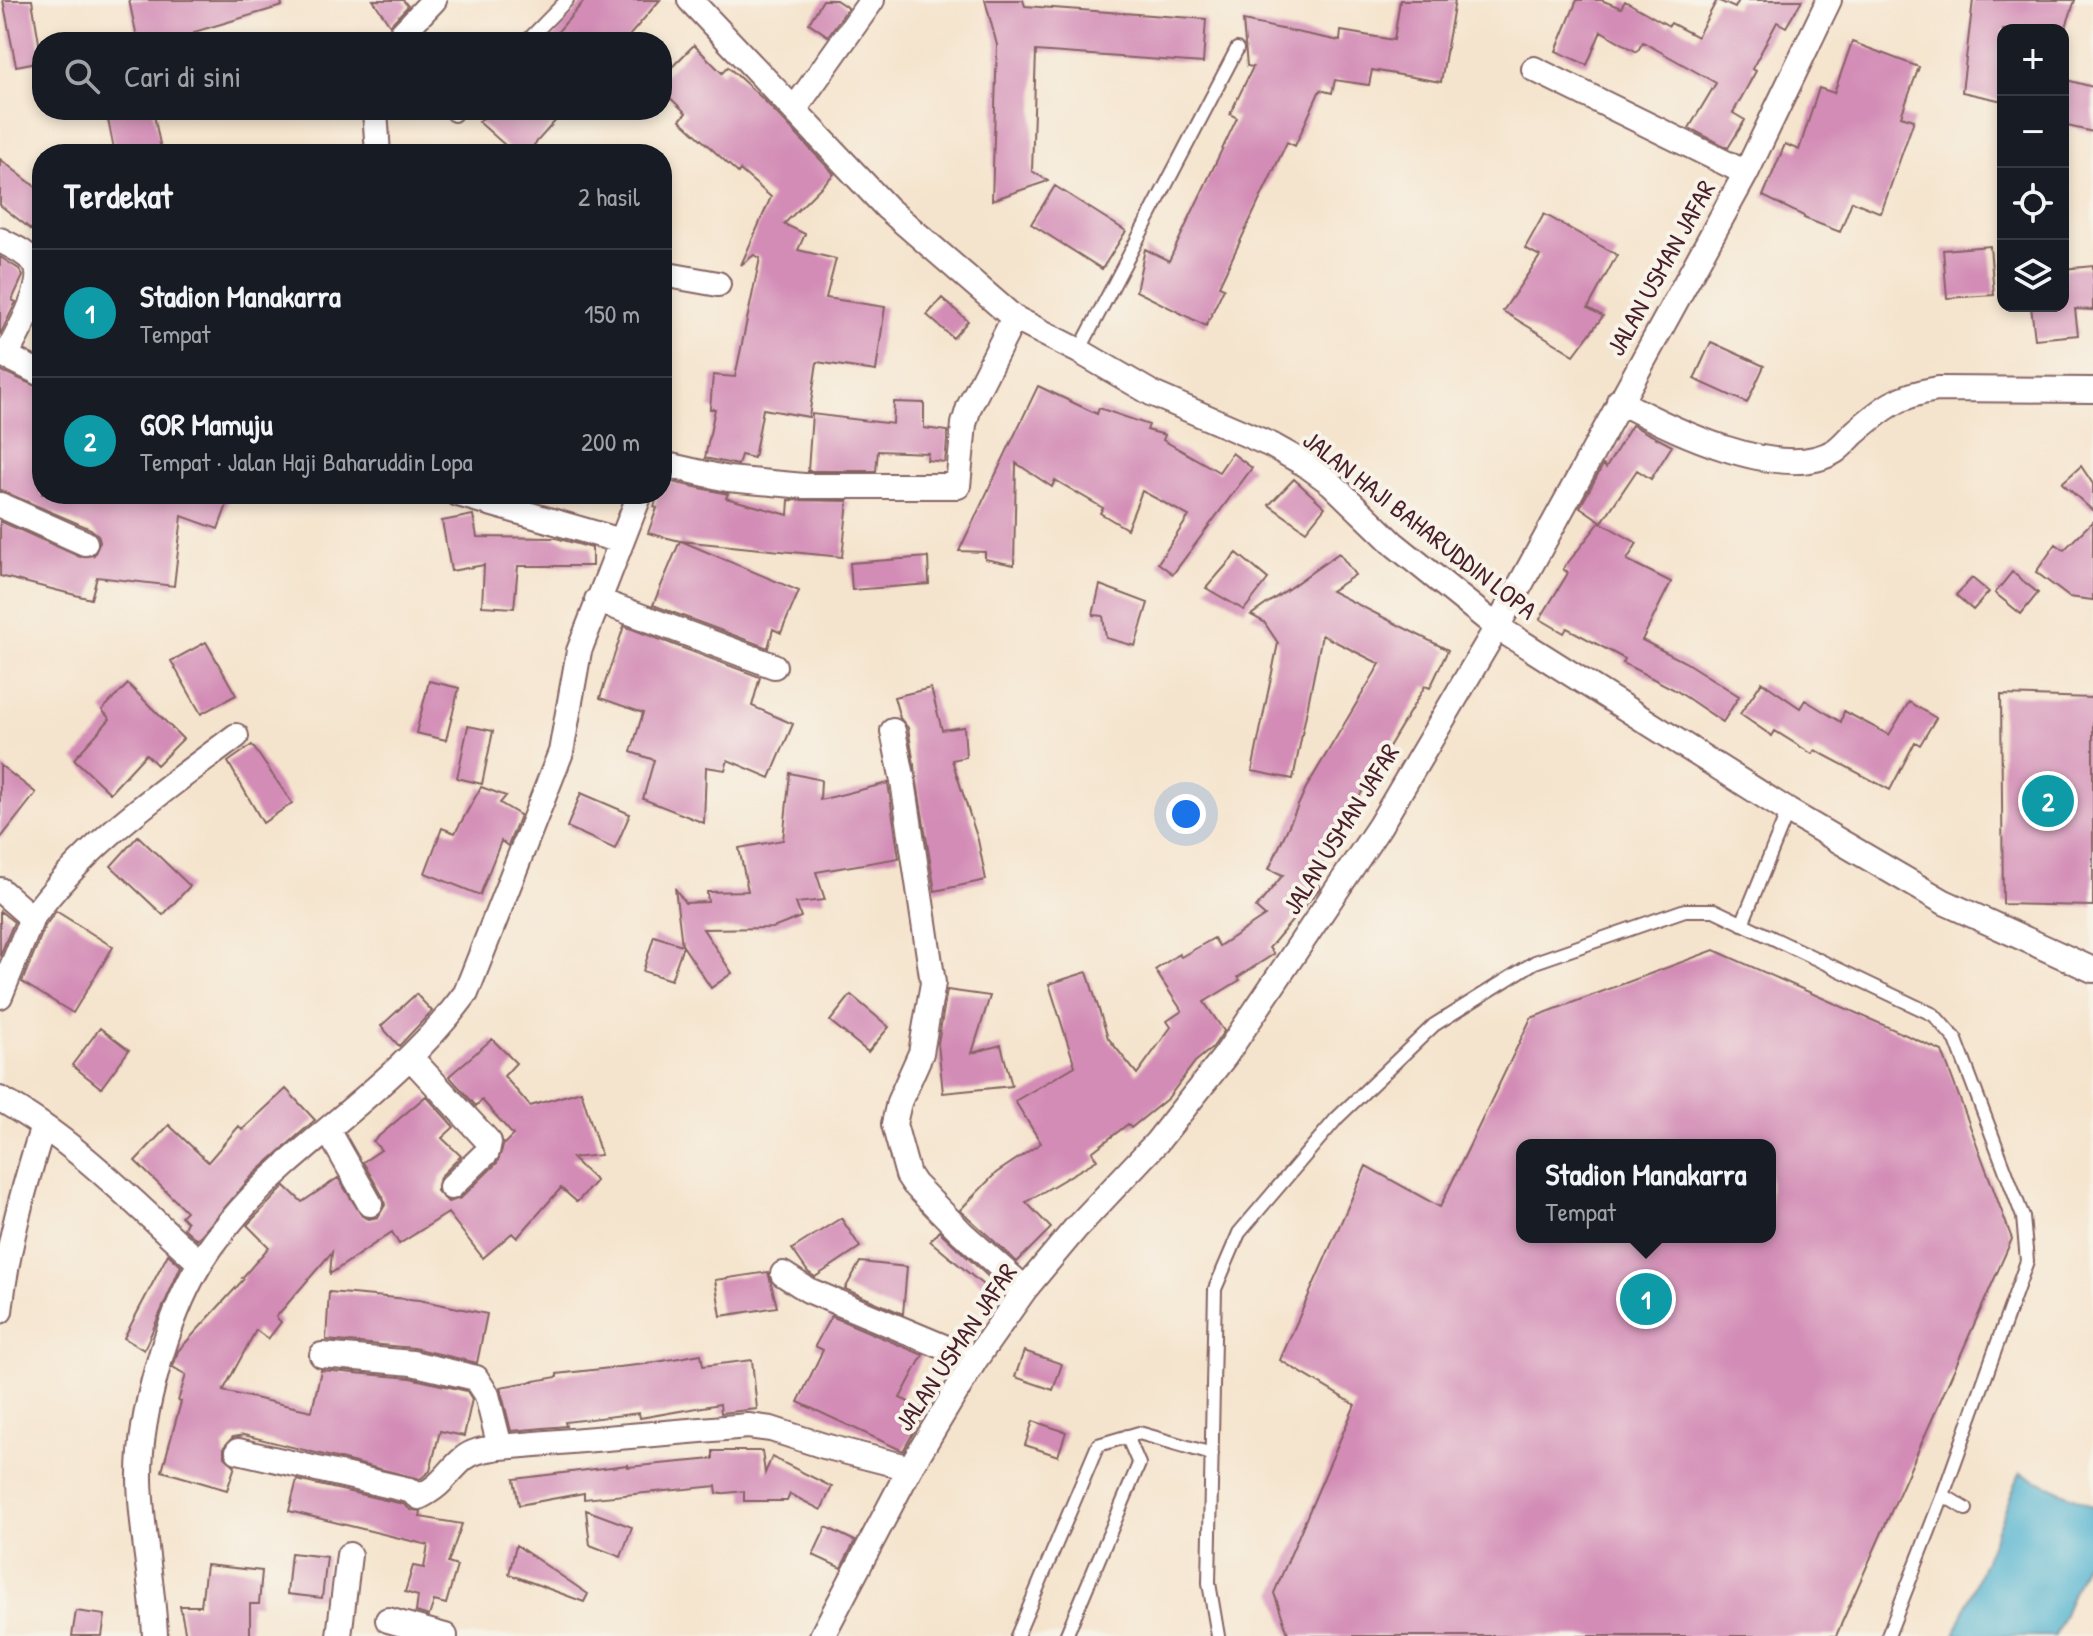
<!DOCTYPE html>
<html lang="id">
<meta charset="utf-8">
<style>
body{margin:0;font-family:"Patrick Hand",sans-serif;background:#242831;color:#f1f3f6}
.controls{position:absolute;right:24px;top:24px;display:grid;overflow:hidden;border-radius:16px;box-shadow:0 4px 12px #0003}
.controls button{width:72px;height:72px;display:grid;place-items:center;padding:0;border:0;border-bottom:2px solid #363941;background:#171b24;color:#f1f3f6;font:40px sans-serif}
.you{position:absolute;left:1186px;top:814px;width:28px;height:28px;margin:-20px;border:6px solid #fff;border-radius:50%;background:#1a73e8;box-shadow:0 0 0 12px #1a73e833}
.badge{display:grid;place-items:center;width:52px;height:52px;border-radius:50%;background:#c8321e;color:#fff;font-size:26px;font-weight:700}
.pin{position:absolute;translate:-50% -50%;border:4px solid #fff;box-shadow:0 2px 8px #0006}
.popup{position:absolute;left:1516px;top:1139px;width:260px;height:104px;box-sizing:border-box;display:grid;place-content:center;border-radius:16px;background:#171b24;filter:drop-shadow(0 2px 6px #0005);font-size:26px;white-space:nowrap;color:#9ea1a6}
.popup b{font-size:30px;color:#f1f3f6}
.popup::after{content:'';position:absolute;left:50%;top:100%;margin-left:-16px;border:16px solid transparent;border-top-color:#171b24}
.list{margin:0;padding:0;list-style:none}
h2{display:flex;justify-content:space-between;align-items:center;height:104px;margin:0;padding:0 32px;font-size:34px}
h2 small{font-size:26px;font-weight:400;color:#9ea1a6}
.list li{display:grid;grid-template-columns:52px 1fr auto;gap:24px;align-items:center;box-sizing:border-box;height:128px;padding:0 32px;border-top:2px solid #363941}
.list b{display:block;font-size:30px;white-space:nowrap}
.list p{margin:0;font-size:26px;white-space:nowrap;color:#9ea1a6}
.list em{font-size:26px;font-style:normal;color:#9ea1a6}
.icon{flex:none;width:44px;height:44px;fill:none;stroke:currentColor;stroke-width:2;stroke-linecap:round;stroke-linejoin:round}
.map{position:relative;flex:none;width:2093px;height:1636px;overflow:hidden}
.search{position:absolute;background:#171b24;box-shadow:0 4px 12px #0003;left:32px;top:32px;width:640px;height:88px;display:flex;align-items:center;gap:20px;box-sizing:border-box;padding:0 28px;border-radius:32px;color:#9ea1a6;font-size:30px}
.panel{position:absolute;background:#171b24;box-shadow:0 4px 12px #0003;left:32px;top:144px;width:640px;height:360px;border-radius:32px}
.map>svg:first-child{display:block}
.water{fill:#51b3d0;stroke:#4e697e;stroke-width:2}
.building{fill:#d38cb6;fill-rule:evenodd}
.lines{fill:none;stroke-linecap:round;stroke-linejoin:round}
.lane-casing{stroke:#866464;stroke-width:16}
.street-casing{stroke:#866464;stroke-width:28}
.lane{stroke:#fff;stroke-width:12}
.street{stroke:#fff;stroke-width:24}
.labels{text-anchor:middle;stroke-width:8;stroke-linejoin:round;paint-order:stroke}
.street-label{font-size:26px;fill:#4a1f2b;stroke:#f7f3e8}
</style>
<div class="map">
<svg width="2093" height="1636" viewBox="0 0 2093 1636">
<rect width="100%" height="100%" fill="#f7f3e8"/>
<filter id="ink" filterUnits="userSpaceOnUse"><feTurbulence type="fractalNoise" baseFrequency=".0125" numOctaves="2"/><feDisplacementMap in="SourceGraphic" scale="16" xChannelSelector="R" yChannelSelector="G"/><feConvolveMatrix kernelMatrix="1 2 1 2 8 2 1 2 1" color-interpolation-filters="sRGB"/></filter>
<filter id="wash" filterUnits="userSpaceOnUse"><feTurbulence type="fractalNoise" baseFrequency=".006" numOctaves="4" result="noise"/><feDisplacementMap in="SourceGraphic" scale="32" xChannelSelector="R" yChannelSelector="G"/><feGaussianBlur stdDeviation="1.8" result="paint"/><feColorMatrix in="noise" values="0 0 0 0 0 0 0 0 0 0 0 0 0 0 0 0 0 1.4 0 .05"/><feComposite in="paint" operator="in"/></filter>
<g filter="url(#wash)">
<rect width="100%" height="100%" fill="#f5e4cd"/>
<path class="water" d="M2020 1473 2093 1506V1544L2055 1636H1954Z"/>
<g id="blocks">
<path class="building" d="M3 0H32L42 61 16 66Z
M129 0H281L282 6 194 32 195 39 179 42H138Z
M373 0H403L408 6 390 25Z
M585 0H660L624 42H549Z
M823 0H836L848 8 828 36 809 23Z
M985 0H1023L1025 6 1206 19 1203 63 1036 51 1032 171 1048 181 992 200 997 45Z
M1400 0H1455L1441 82 1372 70 1369 85 1335 80 1332 93 1320 90 1295 146 1287 142 1219 286 1224 288 1206 326 1136 291 1145 249 1169 261 1237 118 1230 114 1253 67 1247 66 1243 21 1340 41 1341 31 1394 40Z
M1577 0H1601L1621 8 1625 1 1669 26 1671 23 1697 37 1717 0 1735 8 1739 0H1802L1786 27 1777 22 1752 69 1756 71 1733 113 1745 120 1728 148 1689 128 1716 83 1643 42 1637 52 1601 31 1587 65 1556 51Z
M1973 0H2075L2065 30H2003V101L1962 92Z
M1852 42 1919 67 1901 116 1914 120 1881 213 1852 201 1840 232 1804 218V216L1763 196 1785 144 1799 150 1819 88 1834 93Z
M694 45 722 73 728 67 764 100 834 174 784 224 805 234 798 250 836 259 826 298 885 307 876 371 817 362 809 417 763 409 754 458 741 455 738 465 705 458 715 409H710L713 375 735 377 760 258 754 255 741 265 771 197 740 170 738 173 680 120 686 113 662 90V77Z
M2063 79 2093 87V132L2063 125Z
M106 110H153L162 154H115Z
M490 110H565L526 154H515L479 122Z
M0 159 42 192V238L0 205Z
M1055 186 1126 231 1102 269 1031 224Z
M1544 214 1617 255 1588 308 1603 316 1574 355 1503 311 1540 256 1525 248Z
M1990 246 1994 295 1947 298 1943 250Z
M0 257 19 269 23 276 12 300 16 302 0 335Z
M2093 266V310L2075 309 2078 335 2035 339 2031 306H2063V269Z
M942 298 968 321 953 338 927 315Z
M1711 342 1764 366 1747 403 1694 379Z
M0 370 42 389V494H231L218 529 182 516 174 586 97 577 91 599 0 576V521L80 557 94 555 100 542 98 535 91 529 0 490Z
M1038 386 1097 414 1099 408 1149 425 1147 430 1165 435 1163 440 1219 472 1232 453 1252 468 1173 574 1158 563 1189 516 1142 491 1127 529 1100 513 1103 508 1055 480 1052 487 1016 463 1014 565 985 559V552L959 551Z
M894 402 924 403V428L948 431 945 462 927 460 928 453 878 451 876 471H808L812 414 893 424Z
M1632 425 1672 446 1651 479 1637 470 1602 522 1580 507 1603 465 1606 468Z
M2081 466 2093 484V511L2062 483Z
M1294 479 1325 507 1306 531 1269 505Z
M663 480 728 494 726 498 788 515 789 500 848 501 842 557 681 541 799 591 781 633 773 629 768 648 653 605 680 541 648 533 657 508 654 507 658 494H662Z
M473 515 477 537 556 538 592 548V566H518L514 608 482 606 484 565 451 571 442 521Z
M2093 521V600L2069 597 2036 572 2056 544 2064 550Z
M1600 522 1637 543 1627 560 1671 582 1642 640 1685 662 1739 696 1723 722 1677 691 1623 663 1625 659 1567 628 1564 633 1540 619 1568 573 1563 569Z
M1237 553 1268 579 1244 610 1206 588Z
M1339 553 1355 575 1331 591 1448 650 1430 688 1425 686 1358 799 1353 796 1312 886 1317 882 1320 888 1269 948 1274 954 1238 977 1240 980 1204 1002 1224 1031 1213 1047 1195 1062 1168 1098 1131 1128 1128 1124 1092 1152 1097 1160 1026 1202 1051 1228 1017 1262 960 1210 996 1173 1041 1143 1015 1101 1075 1066 1049 984 1087 972 1108 1038 1137 1074 1171 1027 1167 1021 1182 1011 1155 970 1179 954 1181 957 1214 938 1219 946 1265 916 1256 908 1283 875 1269 869 1306 788 1380 664 1322 635 1293 779 1252 771 1278 643 1264 622 1251 615Z
M928 557 929 584 852 590 850 563Z
M2012 572 2038 593 2021 614 1995 593Z
M1972 578 1989 592 1973 610 1956 595Z
M1100 585 1148 603 1135 646 1106 638 1103 616 1093 615Z
M624 626 760 677 752 706 793 724 770 778 728 760 725 770 706 767 704 823 643 799 654 760 631 752 643 713 600 698Z
M206 642 236 695 201 714 171 661Z
M429 681 459 688 446 740 416 733Z
M1762 682 1800 708 1805 700 1841 722 1844 711 1889 735 1909 702 1936 718 1920 745 1915 742 1890 790 1815 750 1812 754 1775 731 1772 736 1740 714Z
M128 684 183 739 157 765 146 754 110 793 74 759 110 719 102 710Z
M931 688 942 730 964 727 966 757 952 760 978 840 986 880 935 891 908 728 900 718 894 697Z
M2001 695 2093 698V906L2003 904Z
M468 726 493 731 482 784 457 778Z
M252 745 292 803 263 823 228 762Z
M0 765 36 793 0 839Z
M790 773 821 780 820 800 888 783 899 858 816 872 825 900 796 903 801 917 773 928 703 929 732 973 711 988 683 946 671 980 643 971 654 936 682 945 675 888 685 903 708 902 707 892 748 891 739 848 783 840Z
M481 787 506 796 500 803 520 815 508 846 501 841 480 895 425 873 442 828 455 833Z
M581 793 630 814 615 849 567 827Z
M138 836 190 886 163 915 111 866Z
M0 911 14 922 0 956Z
M56 911 113 947 73 1013 22 982 45 926Z
M1714 950 1942 1051 2012 1239 1836 1636H1289L1274 1593 1355 1405 1280 1360 1366 1166 1440 1207 1531 1018ZM1522 1145H1770V1237H1522Z
M947 990 990 996 972 1053 1001 1045 1012 1086 943 1093 938 1043Z
M416 994 432 1011 399 1046 381 1026Z
M851 995 889 1027 868 1052 830 1021Z
M100 1028 129 1050 101 1088 72 1065Z
M492 1039 516 1063 504 1076 530 1106 581 1091 601 1155 572 1158 596 1181 577 1202 561 1188 517 1238 512 1233 483 1258 448 1213 399 1244 392 1232 330 1274 332 1252 276 1317 281 1322 268 1339 256 1330 223 1391 312 1411 321 1370 410 1378 467 1391 472 1399 464 1436 440 1431 430 1471 420 1479 244 1435 233 1437 224 1447V1456L235 1466 227 1490 162 1471 181 1402 178 1401 186 1375 173 1367 178 1351 244 1279 242 1278 269 1247 247 1225 285 1186 302 1202 338 1178 362 1216 369 1219 378 1217 385 1205 383 1197 363 1162 381 1150 373 1141 426 1096 454 1127 442 1138 461 1156 440 1177 437 1191 448 1202 461 1198 497 1163 504 1144 513 1135 482 1100 476 1106 449 1076Z
M286 1089 315 1120 252 1176 197 1240 184 1228 187 1222 181 1216 186 1211 135 1161 169 1125 208 1162 239 1126 242 1130Z
M841 1218 860 1247 815 1277 808 1272 792 1249Z
M939 1231 994 1282 988 1289 930 1241Z
M168 1254 181 1266 144 1350 124 1338Z
M860 1262 907 1267 903 1314 845 1289Z
M768 1272 777 1307 721 1316 715 1280Z
M329 1292 419 1300 487 1314 477 1363 414 1348 326 1340Z
M831 1316 923 1355 900 1398 926 1410 903 1451 798 1402 823 1350 815 1346Z
M1024 1351 1062 1364 1053 1390 1015 1377Z
M701 1354 703 1366 752 1360 757 1409 721 1413 720 1404 640 1418 639 1413 565 1422 566 1426 511 1431 500 1387 557 1377V1374L646 1364Z
M1033 1421 1066 1432 1058 1456 1025 1445Z
M713 1451H762L765 1473 772 1457 832 1487 821 1510 790 1494 787 1501H744V1491L717 1494 716 1486 584 1499V1493L519 1505 514 1479 628 1465V1467L713 1459Z
M297 1480 403 1504 411 1510 421 1511 420 1517 462 1524 448 1563 457 1566 446 1604 434 1601 429 1616 416 1612 418 1596 405 1592 413 1566 424 1568 428 1545 289 1511Z
M586 1510 632 1527 621 1557 590 1545Z
M826 1527 855 1541 841 1568 813 1555Z
M516 1545 588 1594 584 1602 509 1574Z
M291 1553 327 1557 322 1598 287 1594Z
M206 1565 262 1571 259 1604H250V1636H186L180 1606H201Z
M76 1611 105 1615 102 1636H72Z"/>
</g>
</g>
<g filter="url(#ink)">
<use href="#blocks" fill-opacity="0" stroke="#866464" stroke-width="2"/>
<g class="lines">
<g class="lane-casing">
<path id="lane" d="M526 42 567 0
M454 115 459 110
M1079 351 1237 49
M1742 924 1788 811
M1943 1495 1966 1509
M1017 1636 1098 1445 1139 1433 1212 1454
M1066 1636 1139 1464 1127 1436
M1218 1636 1209 1583 1215 1289 1239 1233 1337 1118 1434 1025 1535 962 1685 910H1714L1934 1015 1956 1040 2023 1217 2027 1261 1943 1495 1888 1636"/>
</g>
<g class="street-casing">
<path id="street" d="M690 0 887 208 1014 318 1079 351 1153 394 1271 445 1305 464 1331 483 1394 544 1497 627 1788 811 1944 902 2093 970
M394 42 434 0
M1534 69 1746 173
M375 110 378 154
M794 110 872 0
M0 240C11 246 24 251 33 261 51 280 16 335 6 356L42 374
M662 274 718 284
M1619 401C1668 428 1782 484 1835 451 1841 447 1847 440 1853 434 1883 408 1898 395 1938 389L2093 390
M662 464 728 479 804 486H958L964 424 969 407 1014 318
M458 494 621 541
M0 505 85 543
M597 600 774 666
M893 731 903 781 933 983 921 1053 899 1102 894 1124 908 1175 914 1184 962 1233 1025 1289
M0 890 32 918 0 996
M32 918C86 843 163 791 236 736
M411 1058 489 1142 487 1152 451 1187
M0 1099C76 1141 136 1205 200 1263
M328 1130 370 1204
M783 1274 808 1290 975 1360
M0 1311C7 1247 24 1187 43 1126
M322 1355 412 1363 476 1378 487 1395 500 1447
M238 1451 409 1490 419 1497C443 1485 445 1475 463 1459 473 1450 488 1449 500 1447L748 1426 771 1429 824 1446 910 1468
M388 1620 445 1636
M155 1636C153 1583 141 1532 140 1479 139 1416 167 1319 199 1265 222 1228 254 1193 287 1164 350 1109 416 1061 466 993L561 752 579 651 640 494
M339 1636 349 1555
M822 1636 910 1468 975 1360 1025 1289 1075 1229 1157 1142 1225 1056 1379 827 1497 627 1746 173 1829 0"/>
</g>
<use href="#lane" class="lane"/>
<use href="#street" class="street"/>
</g>
</g>
<g class="labels">
<g class="street-label">
<text transform="translate(1661 268) rotate(-61)" y="9">JALAN USMAN JAFAR</text>
<text transform="translate(1420 525) rotate(38)" y="9">JALAN HAJI BAHARUDDIN LOPA</text>
<text transform="translate(1341 829) rotate(-58)" y="9">JALAN USMAN JAFAR</text>
<text transform="translate(956 1347) rotate(-56)" y="9">JALAN USMAN JAFAR</text>
</g>
</g>
</svg>
<div class="controls">
<button>+</button>
<button>−</button>
<button><svg class="icon" aria-label="locate" viewBox="0 0 24 24"><circle cx="12" cy="12" r="6"/><path d="M12 2v4M12 18v4M2 12h4M18 12h4"/></svg></button>
<button><svg class="icon" aria-label="layers" viewBox="0 0 24 24"><path d="M12 4l9 5-9 5-9-5zM3 14l9 5 9-5"/></svg></button>
</div>
<div class="you"></div>
<div class="pin badge" style="left:1646px;top:1299px;background:#0f9aa8">1</div>
<div class="popup"><b>Stadion Manakarra</b>Tempat</div>
<div class="pin badge" style="left:2048px;top:801px;background:#0f9aa8">2</div>
<div class="search"><svg class="icon" aria-label="search" viewBox="0 0 24 24"><circle cx="10" cy="10" r="6"/><path d="M15 15l6 6"/></svg>Cari di sini</div>
<section class="panel">
<h2>Terdekat<small>2 hasil</small></h2>
<ul class="list">
<li><span class="badge" style="background:#0f9aa8">1</span><div><b>Stadion Manakarra</b><p>Tempat</p></div><em>150 m</em></li>
<li><span class="badge" style="background:#0f9aa8">2</span><div><b>GOR Mamuju</b><p>Tempat · Jalan Haji Baharuddin Lopa</p></div><em>200 m</em></li>
</ul>
</section>
</div>
